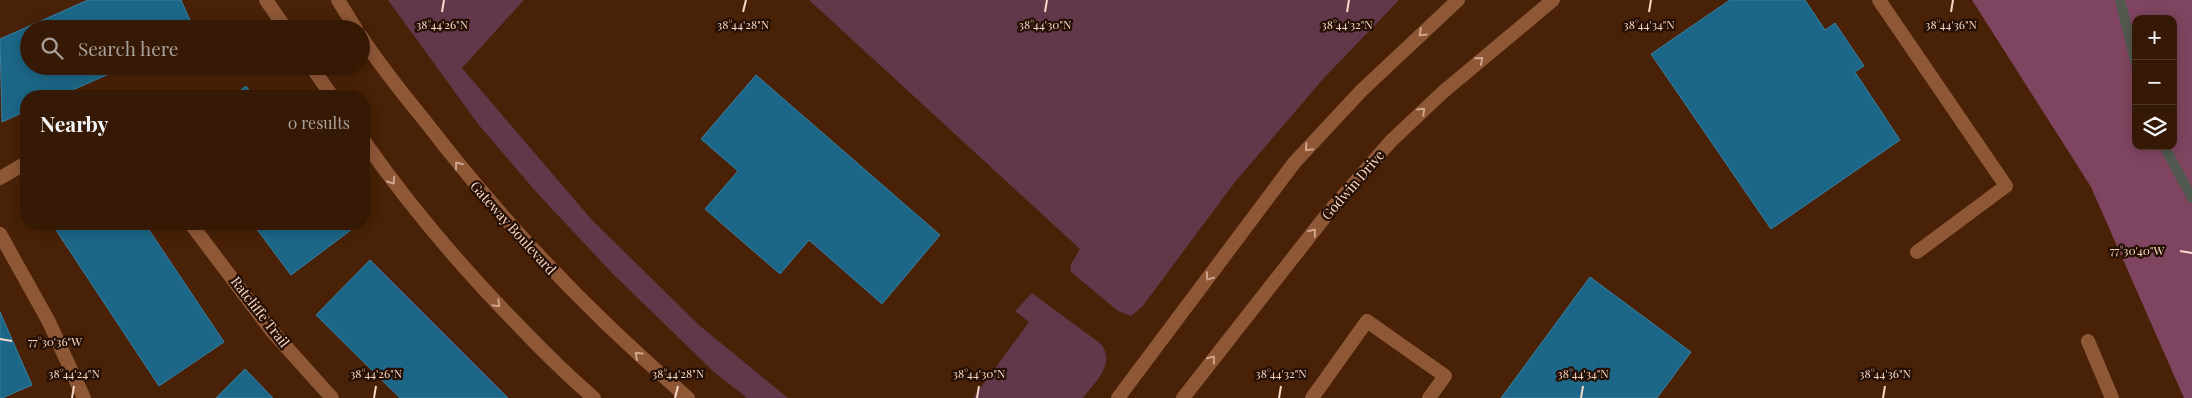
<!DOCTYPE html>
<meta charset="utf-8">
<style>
body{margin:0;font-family:"Playfair Display",serif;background:#3d220e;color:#f1f3f6}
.controls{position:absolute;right:15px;top:15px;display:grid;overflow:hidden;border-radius:10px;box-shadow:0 2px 12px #0003}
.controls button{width:45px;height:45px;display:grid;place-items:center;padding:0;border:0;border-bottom:1px solid #503826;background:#361904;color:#f1f3f6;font:25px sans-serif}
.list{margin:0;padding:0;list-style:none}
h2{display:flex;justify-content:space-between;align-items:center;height:65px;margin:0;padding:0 20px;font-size:21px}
h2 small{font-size:16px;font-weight:400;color:#aaa09a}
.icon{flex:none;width:28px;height:28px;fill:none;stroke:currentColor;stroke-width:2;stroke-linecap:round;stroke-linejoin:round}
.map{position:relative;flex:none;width:2192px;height:398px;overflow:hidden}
.search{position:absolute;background:#361904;box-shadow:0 2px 12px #0003;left:20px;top:20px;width:350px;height:55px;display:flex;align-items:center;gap:12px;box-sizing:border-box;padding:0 18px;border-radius:28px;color:#aaa09a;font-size:19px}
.panel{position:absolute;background:#361904;box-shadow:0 2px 12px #0003;left:20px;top:90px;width:350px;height:140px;border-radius:20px}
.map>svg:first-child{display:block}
.green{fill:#61374a}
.forest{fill:#7f4560;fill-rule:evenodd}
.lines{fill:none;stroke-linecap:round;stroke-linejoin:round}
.stream{stroke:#525a4f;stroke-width:10}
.building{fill:#1c6787;stroke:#397fa0}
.service{stroke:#8e5736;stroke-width:14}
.minor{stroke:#8e5736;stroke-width:14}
.tertiary{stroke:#8e5736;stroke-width:14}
.oneway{stroke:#cea48c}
.ticks{fill:none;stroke:#f8d8c6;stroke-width:2}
.labels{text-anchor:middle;stroke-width:4.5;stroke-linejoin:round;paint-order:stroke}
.street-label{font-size:14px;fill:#f8d8c6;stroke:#250f03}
.ticks-label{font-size:12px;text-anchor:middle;fill:#f8d8c6;stroke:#250f03;stroke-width:4.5;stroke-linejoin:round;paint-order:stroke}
</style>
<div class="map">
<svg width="2192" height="398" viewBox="0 0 2192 398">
<rect width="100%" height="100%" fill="#482106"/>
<path class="green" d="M388 0H524L462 68 591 219 700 326 788 398H747L714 372 613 274 537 193 478 124Z
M809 0H1399L1324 78 1235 182 1142 307 1131 316 1118 311 1071 272 1070 266 1080 249Z
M1032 293 1101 344C1116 364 1095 382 1083 398H973L1029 322 1015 311Z"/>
<path class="forest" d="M1972 0H2192V398H2184L2091 187ZM2136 19H2173V146H2136Z"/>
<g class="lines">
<path class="stream" d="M2120 0 2136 64
M2164 146 2192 198"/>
</g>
<path class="building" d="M88 0H181L194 29H29V66H127L59 96H26V111L2 122 0 39Z
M1730 0H1805L1825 30 1835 23 1864 66 1855 72 1900 140 1771 229 1651 54Z
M756 75 940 235 882 304 809 240 780 274 705 209 738 171 701 139Z
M246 86 253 96H233Z
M52 224H145L224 342 159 386Z
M253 224H347L351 230 291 275Z
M370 260 508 398H400L316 315Z
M1590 277 1691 352 1657 398H1501Z
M0 312 32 385 2 398H0Z
M245 369 273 398H216Z"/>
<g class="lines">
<path class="service" d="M1879 0 2006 186 1917 252
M2088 341 2112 398
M1312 398 1367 321 1445 376 1429 398"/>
<path class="minor" d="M0 178 26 163
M191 224 271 330 332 398
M0 234 48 320 84 398"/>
<path class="tertiary" d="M266 0 286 29
M338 0 356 29
M361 36C380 66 403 94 425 121 504 224 590 314 688 398
M311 66 332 96
M364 141C411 208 463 269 520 327 544 352 568 376 594 398
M1118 398 1294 163 1361 91 1458 0
M1183 398 1328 213 1391 141 1443 92 1553 0"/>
</g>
<defs><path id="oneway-chevron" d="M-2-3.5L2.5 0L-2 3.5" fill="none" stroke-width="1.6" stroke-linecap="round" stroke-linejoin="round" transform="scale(1.25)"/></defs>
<g class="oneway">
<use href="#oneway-chevron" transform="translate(1422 33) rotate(137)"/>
<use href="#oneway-chevron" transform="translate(1480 60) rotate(-40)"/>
<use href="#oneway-chevron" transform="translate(1422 111) rotate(-44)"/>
<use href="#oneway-chevron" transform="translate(1308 148) rotate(133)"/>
<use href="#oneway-chevron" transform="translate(458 165) rotate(-128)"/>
<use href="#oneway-chevron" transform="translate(392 181) rotate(55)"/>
<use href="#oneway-chevron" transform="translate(1313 232) rotate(-51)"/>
<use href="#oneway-chevron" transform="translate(1209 277) rotate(127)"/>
<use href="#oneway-chevron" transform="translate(497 304) rotate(45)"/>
<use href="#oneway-chevron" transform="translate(638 355) rotate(-137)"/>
<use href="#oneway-chevron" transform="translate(1212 359) rotate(-52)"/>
</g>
<path class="ticks" d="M442 12 444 0M743 12 746 0M1045 12 1047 0M1347 12 1349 0M1649 12 1651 0M1951 12 1953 0M2180 251 2192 253M0 339 12 341M72 398 74 386M374 398 376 386M675 398 678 386M977 398 979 386M1279 398 1281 386M1581 398 1583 386M1883 398 1885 386"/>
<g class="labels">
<g class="street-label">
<text transform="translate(1353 185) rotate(-49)" y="5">Godwin Drive</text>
<text transform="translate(513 228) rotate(48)" y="5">Gateway Boulevard</text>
<text transform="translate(260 312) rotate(52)" y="5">Ratcliffe Trail</text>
</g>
</g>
<g class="ticks-label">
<text x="442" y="29">38°44'26"N</text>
<text x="743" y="29">38°44'28"N</text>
<text x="1045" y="29">38°44'30"N</text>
<text x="1347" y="29">38°44'32"N</text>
<text x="1649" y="29">38°44'34"N</text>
<text x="1951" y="29">38°44'36"N</text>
<text x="2137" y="255">77°30'40"W</text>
<text x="55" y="346">77°30'36"W</text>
<text x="74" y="378">38°44'24"N</text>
<text x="376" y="378">38°44'26"N</text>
<text x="678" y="378">38°44'28"N</text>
<text x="979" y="378">38°44'30"N</text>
<text x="1281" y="378">38°44'32"N</text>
<text x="1583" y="378">38°44'34"N</text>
<text x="1885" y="378">38°44'36"N</text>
</g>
</svg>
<div class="controls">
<button>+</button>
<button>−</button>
<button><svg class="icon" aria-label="layers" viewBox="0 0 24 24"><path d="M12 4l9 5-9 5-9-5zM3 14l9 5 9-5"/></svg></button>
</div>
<div class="search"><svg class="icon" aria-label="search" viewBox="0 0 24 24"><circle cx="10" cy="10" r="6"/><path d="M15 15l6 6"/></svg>Search here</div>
<section class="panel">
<h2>Nearby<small>0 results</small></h2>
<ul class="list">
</ul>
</section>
</div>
